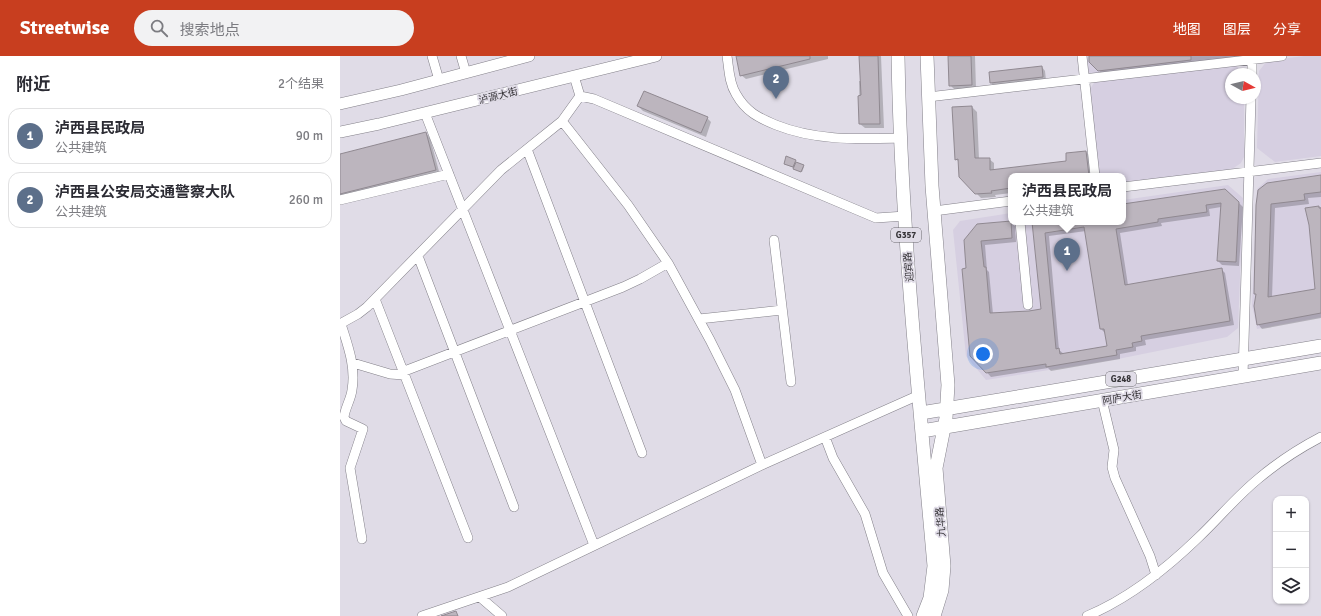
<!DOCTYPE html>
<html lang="zh">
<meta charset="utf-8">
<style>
body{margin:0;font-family:Signika,"Noto Sans SC",sans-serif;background:#f2f2f3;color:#2b2b33}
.controls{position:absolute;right:12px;bottom:12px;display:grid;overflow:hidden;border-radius:8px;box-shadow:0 1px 3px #0004}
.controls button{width:36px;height:36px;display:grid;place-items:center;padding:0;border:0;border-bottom:1px solid #e1e1e2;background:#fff;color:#2b2b33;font:20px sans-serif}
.compass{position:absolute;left:885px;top:12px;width:36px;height:36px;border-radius:50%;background:#fff;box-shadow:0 1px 3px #0004;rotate:98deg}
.you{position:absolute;left:643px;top:298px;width:14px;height:14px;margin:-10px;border:3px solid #fff;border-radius:50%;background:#1a73e8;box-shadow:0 0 0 6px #1a73e833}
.badge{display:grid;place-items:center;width:26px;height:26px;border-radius:50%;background:#c83e1f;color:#fff;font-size:13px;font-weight:700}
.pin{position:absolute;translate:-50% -33px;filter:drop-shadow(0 1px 2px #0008)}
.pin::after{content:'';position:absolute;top:21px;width:14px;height:12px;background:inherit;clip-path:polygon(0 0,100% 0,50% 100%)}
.popup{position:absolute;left:668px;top:117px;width:118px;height:52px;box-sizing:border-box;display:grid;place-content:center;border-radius:8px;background:#fff;filter:drop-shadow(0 1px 3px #0005);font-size:13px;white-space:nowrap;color:#7c7c81}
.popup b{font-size:15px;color:#2b2b33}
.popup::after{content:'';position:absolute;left:50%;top:100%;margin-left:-8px;border:8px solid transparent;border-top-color:#fff}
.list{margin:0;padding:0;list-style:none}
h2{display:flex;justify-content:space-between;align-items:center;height:52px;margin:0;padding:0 16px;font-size:17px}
h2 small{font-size:13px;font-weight:400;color:#7c7c81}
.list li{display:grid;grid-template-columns:26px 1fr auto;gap:12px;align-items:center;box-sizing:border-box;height:56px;margin:0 8px 8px;padding:0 8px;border:1px solid #e1e1e2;border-radius:12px}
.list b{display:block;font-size:15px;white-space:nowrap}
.list p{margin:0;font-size:13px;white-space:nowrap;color:#7c7c81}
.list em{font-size:13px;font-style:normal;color:#7c7c81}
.icon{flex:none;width:22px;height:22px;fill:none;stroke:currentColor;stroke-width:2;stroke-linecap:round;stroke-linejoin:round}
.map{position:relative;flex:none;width:981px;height:560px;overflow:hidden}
header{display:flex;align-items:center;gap:24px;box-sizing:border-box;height:56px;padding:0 20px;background:#c83e1f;color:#fff}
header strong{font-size:19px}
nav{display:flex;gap:22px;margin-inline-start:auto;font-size:14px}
.search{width:280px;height:36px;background:#f2f2f3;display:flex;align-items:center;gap:10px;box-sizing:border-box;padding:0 14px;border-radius:22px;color:#7c7c81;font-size:15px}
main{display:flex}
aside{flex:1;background:#fff}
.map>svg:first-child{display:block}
.built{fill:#d6cfe1}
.shadow{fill:#0003;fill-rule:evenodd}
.building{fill:#bcb5be;stroke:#908991;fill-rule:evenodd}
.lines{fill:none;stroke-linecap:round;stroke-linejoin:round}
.minor-casing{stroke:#838089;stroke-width:10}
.major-casing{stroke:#838089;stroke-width:12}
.highway-casing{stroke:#838089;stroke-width:14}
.minor{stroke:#fff;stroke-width:9}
.major{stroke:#fff;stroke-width:11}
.highway{stroke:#fff;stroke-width:13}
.labels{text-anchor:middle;stroke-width:3.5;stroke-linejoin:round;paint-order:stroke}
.shield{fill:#e0dce7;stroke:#69666c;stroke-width:1}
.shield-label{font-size:9px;font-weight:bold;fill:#363438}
.street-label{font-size:10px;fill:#363438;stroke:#e0dce7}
</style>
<header>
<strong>Streetwise</strong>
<div class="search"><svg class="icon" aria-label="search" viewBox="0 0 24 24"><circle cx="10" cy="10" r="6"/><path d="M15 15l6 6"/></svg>搜索地点</div>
<nav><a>地图</a><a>图层</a><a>分享</a></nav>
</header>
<main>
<aside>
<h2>附近<small>2个结果</small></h2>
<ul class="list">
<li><span class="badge" style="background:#5c6f8a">1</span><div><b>泸西县民政局</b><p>公共建筑</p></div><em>90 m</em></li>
<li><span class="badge" style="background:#5c6f8a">2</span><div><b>泸西县公安局交通警察大队</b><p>公共建筑</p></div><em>260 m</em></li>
</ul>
</aside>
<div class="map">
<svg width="981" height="560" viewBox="0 0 981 560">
<rect width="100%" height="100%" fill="#e0dce7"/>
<path class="built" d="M746 0H906L748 19Z
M964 0H981V100L935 106 917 92 919 15 927 5Z
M894 8 904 17V18H891V42H904V101L901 107 892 113 783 127V120H758L750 33 756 24Z
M981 116V261L917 273 912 249 917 133 928 123Z
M888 129 903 142 898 272 887 281 778 303 646 324 626 300 613 174 620 165 671 157V166H783V144Z"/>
<path class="shadow" d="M397 0H488V3L406 23 401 19Z
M520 0H541L544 72H525L520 68 519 25H521Z
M609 0H635L636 33H614L610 29Z
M750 0H904L763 19 750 5Z
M702 11 705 15 706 24 654 30 651 27Z
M298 50 367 62 371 66 366 81 303 55Z
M632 51 637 56 639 103H649L654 107V114L728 106 746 96 750 100 753 120H671V137L655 139 656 141 641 142 620 121 619 106 616 103Z
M86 77 90 82 100 119 0 144V99Z
M455 105V107L464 111 462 116 445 108Z
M981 121V141L968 142 969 148 935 152 932 242 976 234 970 169 966 153 981 151V262L922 273 918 268 916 239 915 237 917 149Z
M898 146 903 151 899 210 882 209 878 205 881 151 869 153 870 160 821 167 822 170 780 177 788 229 881 213 885 217 894 269 805 284 806 289 796 291V295L780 298V303L711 315 708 312 651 321 631 299 625 184 670 166 675 170 676 186 645 189 647 214 649 216 653 258 702 254 693 166H783V149ZM746 175 761 273 765 277 768 291 724 298 719 294 709 180Z"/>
<path class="building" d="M396 0H470V3L400 20Z
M519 0H538L540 68H519L518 40 521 39Z
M608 0H631L632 29 609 30Z
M749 0H851V4L758 15 749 6Z
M702 10 703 21 650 27 649 16Z
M304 35 368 61 361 77 297 50Z
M632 50 635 102H650V114L726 105V97L746 95 749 120H671V132L651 135 652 137 635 138 619 121 618 103 615 104 612 51Z
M86 76 96 114 0 138V98Z
M446 100 456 104 453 111 444 108Z
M456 106 464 109 461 116 453 113Z
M981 119V136L964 138 965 144 931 148 928 241 975 233 969 169 965 152 979 150V152H981V257L917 269 914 250 916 238H914L916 149 918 134 927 127Z
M885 133 899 146 896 206 877 205 881 147 866 149 867 156 818 163V166L776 173 785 229 882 212 890 265 801 280 802 285 792 287 793 291 776 294 777 299 706 311V308L646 317 630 300 622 213 626 212 624 184 637 168 671 165 672 182 641 185 644 211H646L650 257 689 255 701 253 692 166H783V148ZM744 171 760 273H764L767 290 720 298 719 292 716 293 705 177Z
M116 555 118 560H101Z"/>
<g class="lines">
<g class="minor-casing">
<path id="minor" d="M92 0 99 24
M121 0 126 17
M387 0C389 13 389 27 396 38 406 56 419 62 436 69 476 85 518 83 560 82
M742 0 755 120
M912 18V0
M234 20 240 40
M240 40 254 43 536 162 565 160
M588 41 942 0
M85 57 254 489
M222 65 288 149 328 207 370 284 395 334 422 409
M187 93 302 397
M783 131 981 107
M0 144 109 118
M594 155 671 145
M680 166 688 249
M434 184 451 326
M78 200 174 451
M35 243 128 482
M359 263 442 254
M0 268 18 258 27 251 161 114 222 65 240 40
M1 268C8 290 16 311 12 334 11 343 5 352 4 361L6 365 23 373 10 412 22 483
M13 307 50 318 64 319
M62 316 283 231 300 223 328 207
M903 320 911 42
M762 344 774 394 772 411 775 422 810 500 816 519
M485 381 493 402 525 458 543 517 568 560
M140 541 162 560
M82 560 168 531 422 409 579 339
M747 560C790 542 826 513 859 481 879 462 896 441 918 423 937 407 958 393 981 381"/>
</g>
<g class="major-casing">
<path id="major" d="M0 48 61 34 189 0
M0 76 39 68 316 0"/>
</g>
<g class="highway-casing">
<path id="highway" d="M558 0C561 171 579 341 594 510L590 542 583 560
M587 0 592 130 608 329 606 362 596 412 604 510 602 534 594 560
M581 357 981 290
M582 375 981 307"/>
</g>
<use href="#minor" class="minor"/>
<use href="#major" class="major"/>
<use href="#highway" class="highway"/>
</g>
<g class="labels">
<g class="shield">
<rect x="551" y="172" width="30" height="14" rx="3"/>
<rect x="766" y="316" width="30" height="14" rx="3"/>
</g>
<g class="shield-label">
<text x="566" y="182">G357</text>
<text x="781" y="326">G248</text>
</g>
<g class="street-label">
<text transform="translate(158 39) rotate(-14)" y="4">泸源大街</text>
<text transform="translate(568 211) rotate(-95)" y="4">迎宾路</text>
<text transform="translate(782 341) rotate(-10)" y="4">阿庐大街</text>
<text transform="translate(600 466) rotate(-95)" y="4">九华路</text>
</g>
</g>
</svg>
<div class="controls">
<button>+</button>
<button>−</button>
<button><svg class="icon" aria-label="layers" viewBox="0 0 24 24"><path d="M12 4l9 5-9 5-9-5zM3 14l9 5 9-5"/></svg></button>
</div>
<svg class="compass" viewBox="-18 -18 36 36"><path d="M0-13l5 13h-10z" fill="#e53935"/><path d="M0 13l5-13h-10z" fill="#7c7c81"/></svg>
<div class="you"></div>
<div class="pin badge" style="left:727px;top:215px;background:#5c6f8a">1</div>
<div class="popup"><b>泸西县民政局</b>公共建筑</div>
<div class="pin badge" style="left:436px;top:43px;background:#5c6f8a">2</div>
</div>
</main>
